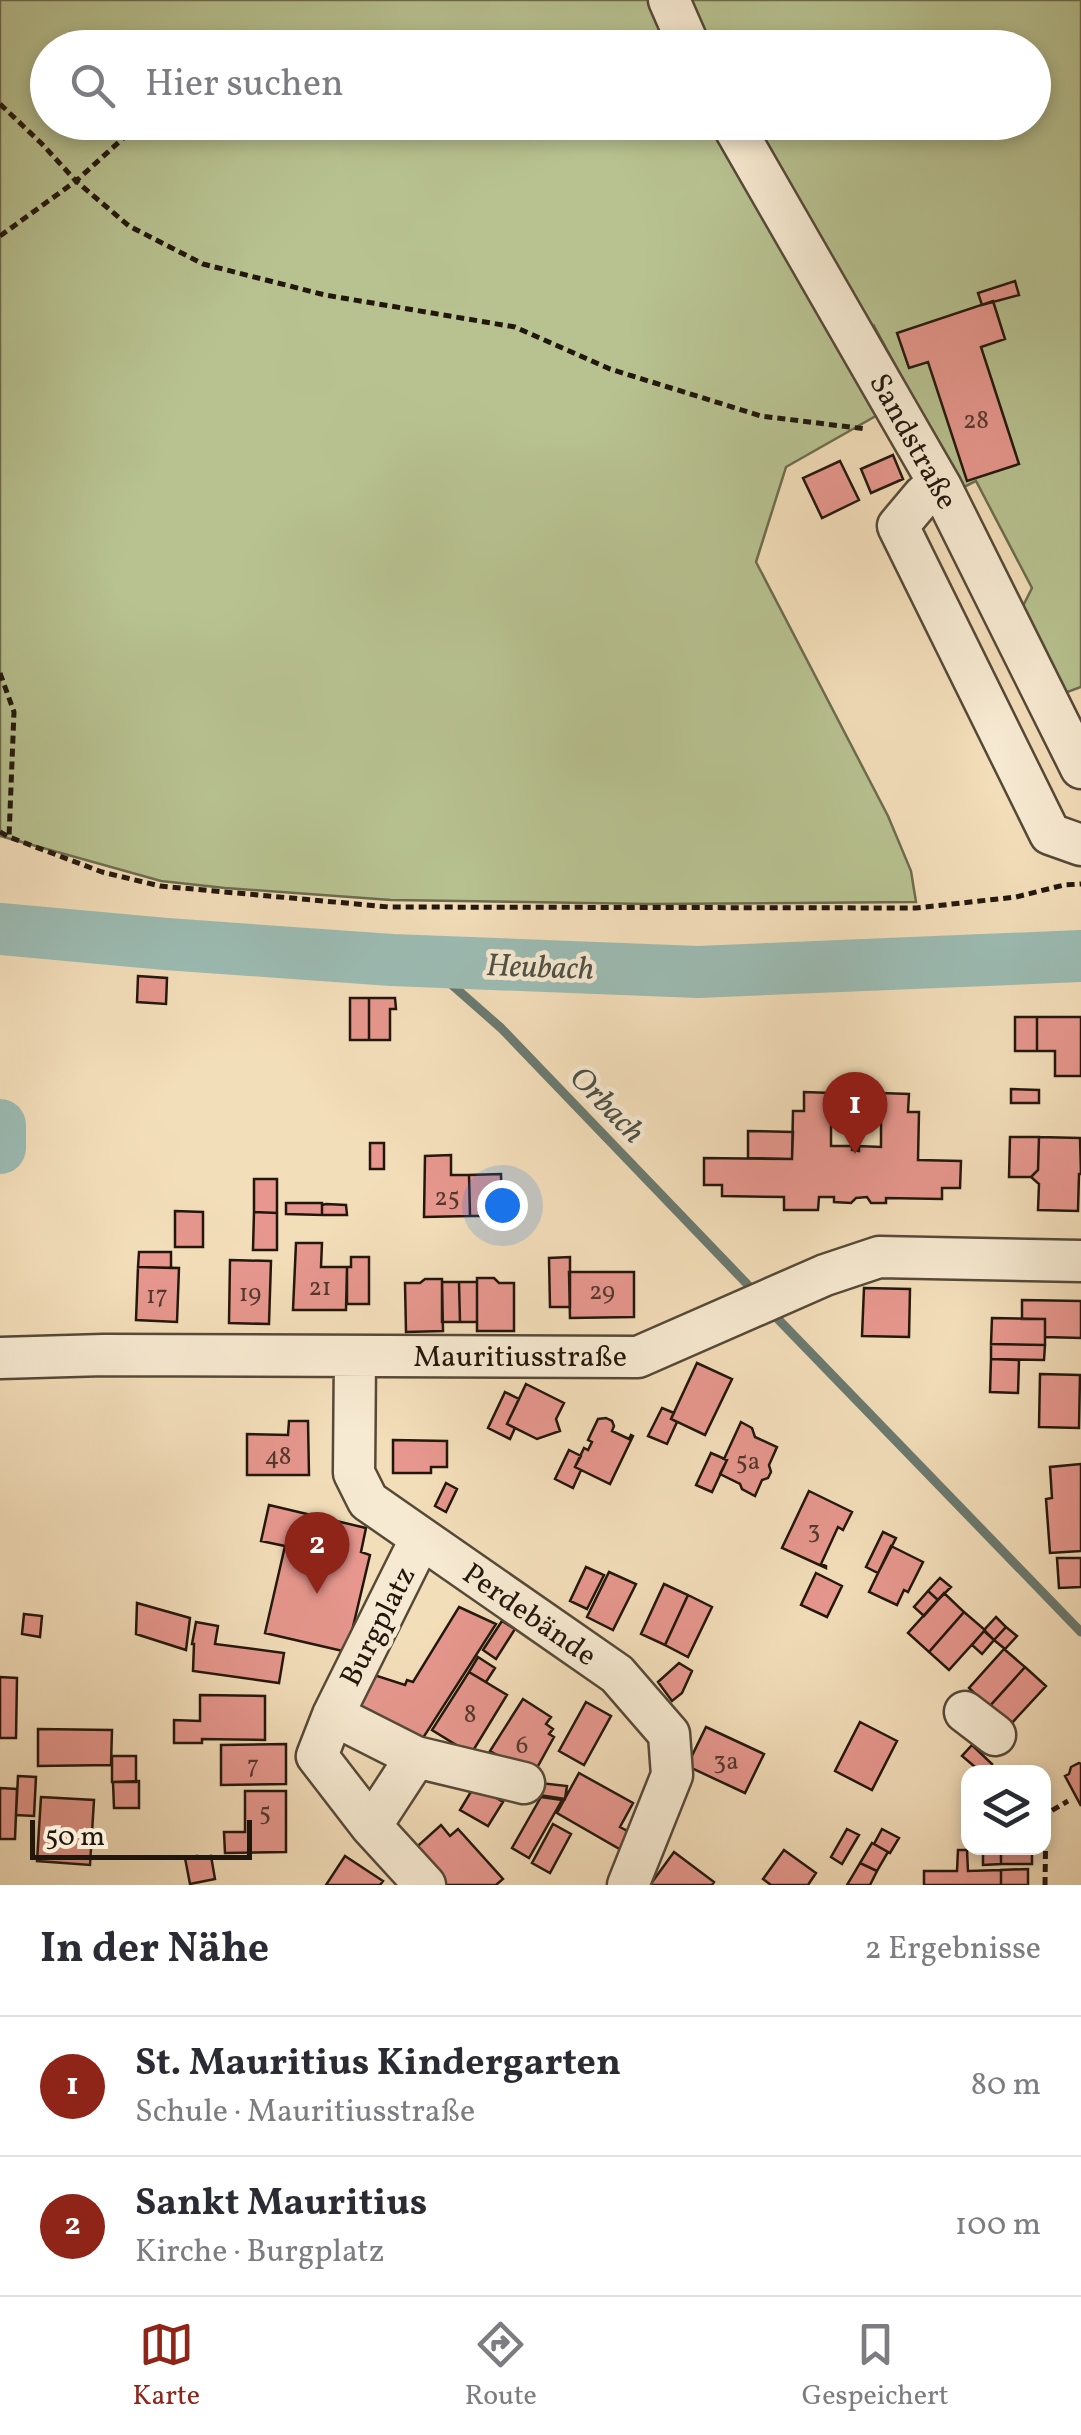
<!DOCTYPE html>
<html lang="de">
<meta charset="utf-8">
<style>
body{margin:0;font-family:Vollkorn,serif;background:#f2f2f3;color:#2b2b33}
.controls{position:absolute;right:30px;bottom:30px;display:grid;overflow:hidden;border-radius:20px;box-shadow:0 5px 15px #0003}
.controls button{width:90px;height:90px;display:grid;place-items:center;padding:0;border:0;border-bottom:2px solid #e1e1e2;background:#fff;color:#2b2b33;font:50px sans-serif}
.scale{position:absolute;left:30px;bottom:25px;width:222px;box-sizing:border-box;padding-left:10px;border:5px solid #22170d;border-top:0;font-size:28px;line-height:35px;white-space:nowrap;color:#22170d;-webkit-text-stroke:8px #f7ead2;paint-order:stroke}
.you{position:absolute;left:502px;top:1205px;width:35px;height:35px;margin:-25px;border:8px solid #fff;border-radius:50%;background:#1a73e8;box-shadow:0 0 0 15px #1a73e833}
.badge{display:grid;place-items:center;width:65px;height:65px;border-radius:50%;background:#8f2418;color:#fff;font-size:32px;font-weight:700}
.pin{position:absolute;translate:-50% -82px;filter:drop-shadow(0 2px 5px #0008)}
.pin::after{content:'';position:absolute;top:52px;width:35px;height:30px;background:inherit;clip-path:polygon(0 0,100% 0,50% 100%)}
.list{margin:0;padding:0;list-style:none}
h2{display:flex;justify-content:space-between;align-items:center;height:130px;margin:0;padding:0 40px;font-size:42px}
h2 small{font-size:32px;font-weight:400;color:#7c7c81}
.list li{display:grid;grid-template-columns:65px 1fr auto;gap:30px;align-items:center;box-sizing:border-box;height:140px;padding:0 40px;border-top:2px solid #e1e1e2}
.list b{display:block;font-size:38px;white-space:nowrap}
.list p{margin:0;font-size:32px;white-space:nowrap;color:#7c7c81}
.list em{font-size:32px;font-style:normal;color:#7c7c81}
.icon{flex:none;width:55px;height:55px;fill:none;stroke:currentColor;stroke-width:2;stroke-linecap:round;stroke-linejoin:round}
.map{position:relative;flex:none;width:1081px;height:1885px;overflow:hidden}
.search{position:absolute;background:#fff;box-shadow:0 5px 15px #0003;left:30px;right:30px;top:30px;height:110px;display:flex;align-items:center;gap:25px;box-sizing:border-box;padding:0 35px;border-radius:55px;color:#7c7c81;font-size:38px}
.sheet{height:410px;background:#fff}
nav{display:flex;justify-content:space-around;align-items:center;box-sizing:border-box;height:140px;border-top:2px solid #e1e1e2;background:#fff;font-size:28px;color:#7c7c81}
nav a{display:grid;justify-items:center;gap:5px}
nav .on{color:#8f2418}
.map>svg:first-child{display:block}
.green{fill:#b8c291;stroke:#6d6c4f;stroke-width:2.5;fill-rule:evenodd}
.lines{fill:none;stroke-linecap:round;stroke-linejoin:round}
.stream{stroke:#6b7a71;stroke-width:9}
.river{stroke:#9cbcb4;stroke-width:52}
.building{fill:#e7978e;stroke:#22170d;stroke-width:2.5}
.minor-casing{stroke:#564938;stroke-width:45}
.path{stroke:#22170d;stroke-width:5;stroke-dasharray:8 5;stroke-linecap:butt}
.minor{stroke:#f7ead2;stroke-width:40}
.labels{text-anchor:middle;stroke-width:9;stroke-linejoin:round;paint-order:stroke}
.number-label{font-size:25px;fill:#53372d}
.street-label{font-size:30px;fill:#22170d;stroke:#f7ead2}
.water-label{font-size:32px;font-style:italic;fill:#4d5147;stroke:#f7ead2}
</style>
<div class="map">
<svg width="1081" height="1885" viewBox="0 0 1081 1885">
<rect width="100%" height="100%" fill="#f3deba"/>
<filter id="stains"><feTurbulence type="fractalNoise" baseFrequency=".002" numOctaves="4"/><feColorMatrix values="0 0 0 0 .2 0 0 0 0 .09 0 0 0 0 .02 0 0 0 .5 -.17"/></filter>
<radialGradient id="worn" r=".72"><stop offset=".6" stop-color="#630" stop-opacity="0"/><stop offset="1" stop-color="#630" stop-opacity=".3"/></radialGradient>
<path class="green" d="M0 0H1081V687L1062 694 1018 616 1032 588 976 481 962 488 874 326 862 349 895 405 786 467 756 562 888 816 911 871 916 902 649 904 391 900 225 888 161 881 0 836ZM48 48H1034V122H48Z"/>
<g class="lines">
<path class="stream" d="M426 962 501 1028 749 1286
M775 1316 1081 1632"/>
<path class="river" d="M0 929 166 944 392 960 698 972 1081 956
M0 1125V1148"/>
</g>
<path class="building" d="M1015 281 1019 295 982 305 978 293Z
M993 301 1005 339 981 347 1019 464 967 481 928 362 909 368 897 333Z
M893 455 903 479 871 493 861 469Z
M840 461 859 500 822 518 803 478Z
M138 976 167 978 166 1004 137 1002Z
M350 998H369V1040H350Z
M369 998H395L396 1009H390V1040H369Z
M1015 1017H1037V1051H1015Z
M1037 1017H1081V1076H1055V1051H1037Z
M1011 1089 1039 1090V1103H1011Z
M804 1092 831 1093V1146H852V1150L859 1151V1146L881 1147V1093L909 1094 908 1112H919L918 1160 961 1161 960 1188H942V1199L886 1198V1203H871L867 1197 856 1198 851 1203 834 1202V1197H819L818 1210H784V1197L722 1196V1185H704V1158L792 1159 793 1111H804Z
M748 1131 793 1132 792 1159 748 1158Z
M1010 1137H1039L1038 1170 1031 1177H1009Z
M1039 1137 1080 1138 1081 1174H1079L1078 1211 1038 1210 1039 1184 1031 1177 1038 1170Z
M370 1143H384V1169H370Z
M451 1155V1175H469L470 1216 424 1217 425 1156Z
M501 1174 502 1216H470L469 1175Z
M254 1179H277V1213L254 1212Z
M286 1203H322V1215L286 1214Z
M326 1204 346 1205 347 1215H322V1205Z
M175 1211 203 1212V1247H175Z
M254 1212 277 1213V1250H253Z
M296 1243H322L321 1267H347L346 1310H293Z
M139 1252H171V1268L138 1267Z
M351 1257H369V1304H347V1267H351Z
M570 1257V1307H550L549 1258Z
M230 1260 271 1261 269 1324 229 1323Z
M138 1267 179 1268 177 1322 136 1320Z
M569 1272H634V1317L570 1318Z
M477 1278H494L499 1283H514V1331H477Z
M425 1279H442L443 1331 406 1332 405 1283H420Z
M442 1282H459L460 1322H442Z
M459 1282H477V1322H460Z
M864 1288 910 1289 909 1337 862 1336Z
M1022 1300 1081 1301V1338L1045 1337V1319H1022Z
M992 1318 1045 1319V1345L991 1344Z
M991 1344 1045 1345 1044 1360 991 1359Z
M991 1359 1019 1360 1018 1393 990 1392Z
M697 1363 732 1379 705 1435 671 1419Z
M1040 1374 1080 1375 1079 1428 1039 1427Z
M526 1384 564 1403 556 1419 560 1431 537 1439 507 1424Z
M505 1392 519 1399 507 1424 515 1428 510 1439 488 1428Z
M662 1408 674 1413 671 1419 677 1422 667 1444 648 1436Z
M606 1418 612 1421 614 1426 612 1431 629 1439 631 1435 633 1436 610 1484 575 1467 584 1448 588 1450 592 1442 588 1440 598 1419Z
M289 1421H308L309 1475H247V1434L288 1435Z
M741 1422 752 1428 755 1437 777 1447 769 1465 771 1472 768 1478 762 1480 755 1496 742 1489 740 1484 720 1474 727 1460 724 1459Z
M393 1440 447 1441V1467H431V1473H393Z
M569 1450 581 1456 575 1467 581 1470 573 1488 555 1479Z
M711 1453 727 1460 712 1492 696 1485Z
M1081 1464V1551L1050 1553 1046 1499 1052 1498 1050 1467Z
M446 1483 457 1489 446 1512 435 1506Z
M809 1491 852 1512 843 1530 838 1527 821 1564 826 1566V1568L782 1548Z
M269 1505 366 1528 361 1552 370 1555 347 1652 265 1633 285 1546 261 1541Z
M883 1532 896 1538 878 1573 866 1567Z
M891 1546 923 1562 908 1592 904 1590 897 1605 869 1592Z
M1057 1558H1081V1587L1059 1588Z
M586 1567 604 1575 587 1609 570 1601Z
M609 1572 636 1584 613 1630 587 1617Z
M816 1573 842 1586 827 1617 801 1605Z
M940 1578 951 1587 938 1600 928 1591Z
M664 1584 688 1595 665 1645 641 1634Z
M928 1591 938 1600 924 1616 914 1607Z
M944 1593 964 1612 929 1652 908 1633Z
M688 1595 712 1607 688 1657 665 1645Z
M137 1603 190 1618 186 1650 136 1634Z
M459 1607 496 1624 423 1738 394 1724 354 1714 368 1673 405 1685 407 1680 413 1682Z
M964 1612 985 1630 949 1670 929 1652Z
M24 1614 42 1616 40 1637 22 1634Z
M996 1617 1006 1627 994 1640 984 1630Z
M502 1621 515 1629 496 1659 483 1650Z
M196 1622 218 1626 215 1644 284 1653 279 1683 193 1671 194 1644H192Z
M1006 1627 1017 1636 1005 1649 994 1640Z
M984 1631 994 1640 982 1654 972 1645Z
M1004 1649 1025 1667 989 1707 969 1688Z
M478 1657 495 1668 486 1682 469 1672Z
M679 1663 692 1671 682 1693 672 1701 658 1682Z
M1025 1667 1046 1686 1010 1725 989 1707Z
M469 1672 507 1695 471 1754 432 1730Z
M0 1677 17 1678 16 1738H0Z
M200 1695 265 1696V1740L202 1739V1743H174V1720L200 1721Z
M523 1699 551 1717 546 1724 553 1729 549 1734 554 1737 533 1775 490 1751Z
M586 1702 611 1716 584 1765 559 1751Z
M860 1722 897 1741 872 1790 835 1771Z
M706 1727 764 1754 745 1793 687 1766Z
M38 1729 112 1730 111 1765 38 1766Z
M286 1744V1784L221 1785V1745Z
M972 1745 992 1764 984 1772H981L962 1756Z
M112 1756H136V1782H112Z
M1079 1763 1081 1764V1806L1065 1776 1069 1774 1071 1767Z
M579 1773 633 1803 620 1827 633 1834 623 1851 557 1813Z
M18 1776 36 1777 34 1816 16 1815Z
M139 1781V1808H114L113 1782Z
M540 1783 567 1786 565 1799 539 1795Z
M475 1785 503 1802 488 1826 460 1810Z
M0 1788 17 1789 15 1839H0Z
M245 1791H286V1852L225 1853 224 1832H245Z
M41 1797 94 1800 90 1865 37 1861Z
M541 1797 562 1800 529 1858 512 1848Z
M553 1824 571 1834 550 1873 532 1863Z
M441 1825 450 1836 458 1829 503 1879 496 1885H441L411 1852Z
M847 1829 859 1835 842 1864 831 1857Z
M882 1829 899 1838 890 1853 874 1844Z
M872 1843 888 1852 877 1871 860 1863Z
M983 1848H1001V1864L983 1865Z
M1001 1848H1032V1864H1001Z
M784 1850 816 1873 808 1885H771L763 1879Z
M958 1850H967L968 1871 1001 1870V1885H924V1871H957Z
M674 1852 714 1882 712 1885H650Z
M197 1856 198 1858 211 1856 215 1879 190 1884 185 1858Z
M345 1856 383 1881 380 1885H326Z
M860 1863 877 1871 870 1885H847Z
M1028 1869V1885H1001V1870Z"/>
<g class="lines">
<g class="minor-casing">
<path id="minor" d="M669 0 690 48
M731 122 941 487 1081 768
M941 487 924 495 898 526 1050 834 1081 845
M355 1356 354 1473 368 1501 617 1674 669 1734 672 1775 628 1885
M0 1358 104 1355 638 1357 825 1275 879 1257 1081 1261
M421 1538 333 1715 317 1756 371 1826 425 1885
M965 1712 995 1735
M333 1715 416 1757 371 1826
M416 1757 524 1783"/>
</g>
<path class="path" d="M0 104 42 144 76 181 129 226 203 264 325 295 515 327 610 369 761 416 866 429
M0 236 76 181 141 122
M0 673 14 712 9 837
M0 832 9 837 102 872 160 886 389 907 916 908 1016 897 1064 885 1081 884
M1045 1885 1046 1814 1068 1801"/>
<use href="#minor" class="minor"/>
</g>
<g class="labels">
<g class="number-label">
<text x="976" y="428">28</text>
<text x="447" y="1205">25</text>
<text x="320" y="1295">21</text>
<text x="602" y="1299">29</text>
<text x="250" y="1301">19</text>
<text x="157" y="1303">17</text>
<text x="278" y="1464">48</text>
<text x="748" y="1469">5a</text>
<text x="814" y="1538">3</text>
<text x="470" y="1722">8</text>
<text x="522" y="1753">6</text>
<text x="726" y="1769">3a</text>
<text x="253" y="1773">7</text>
<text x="265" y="1820">5</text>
</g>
<g class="street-label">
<text transform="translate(914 441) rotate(61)" y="10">Sandstraße</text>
<text x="520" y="1366">Mauritiusstraße</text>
<text transform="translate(530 1614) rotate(35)" y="10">Perdebände</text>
<text transform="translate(377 1626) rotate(-63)" y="10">Burgplatz</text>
</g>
<g class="water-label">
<text transform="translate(540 966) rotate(2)" y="11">Heubach</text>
<text transform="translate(608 1104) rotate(46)" y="11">Orbach</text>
</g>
</g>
<rect width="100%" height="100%" filter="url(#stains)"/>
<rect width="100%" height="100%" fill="url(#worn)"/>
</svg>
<div class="controls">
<button><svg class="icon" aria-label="layers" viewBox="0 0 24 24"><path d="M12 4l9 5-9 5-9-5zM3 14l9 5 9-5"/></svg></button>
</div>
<div class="scale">50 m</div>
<div class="you"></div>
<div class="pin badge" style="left:855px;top:1154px">1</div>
<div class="pin badge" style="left:317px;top:1594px">2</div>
<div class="search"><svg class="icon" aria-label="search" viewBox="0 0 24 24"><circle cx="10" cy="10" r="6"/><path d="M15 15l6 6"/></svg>Hier suchen</div>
</div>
<section class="sheet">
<h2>In der Nähe<small>2 Ergebnisse</small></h2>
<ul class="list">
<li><span class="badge">1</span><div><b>St. Mauritius Kindergarten</b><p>Schule · Mauritiusstraße</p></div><em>80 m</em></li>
<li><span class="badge">2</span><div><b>Sankt Mauritius</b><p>Kirche · Burgplatz</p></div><em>100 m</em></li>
</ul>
</section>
<nav>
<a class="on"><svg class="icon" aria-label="map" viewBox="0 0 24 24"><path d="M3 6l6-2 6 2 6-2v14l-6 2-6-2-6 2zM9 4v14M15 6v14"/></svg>Karte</a>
<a><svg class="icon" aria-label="directions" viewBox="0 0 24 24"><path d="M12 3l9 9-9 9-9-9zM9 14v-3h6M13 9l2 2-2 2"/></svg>Route</a>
<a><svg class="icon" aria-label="saved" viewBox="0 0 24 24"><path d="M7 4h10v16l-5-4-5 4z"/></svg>Gespeichert</a>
</nav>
